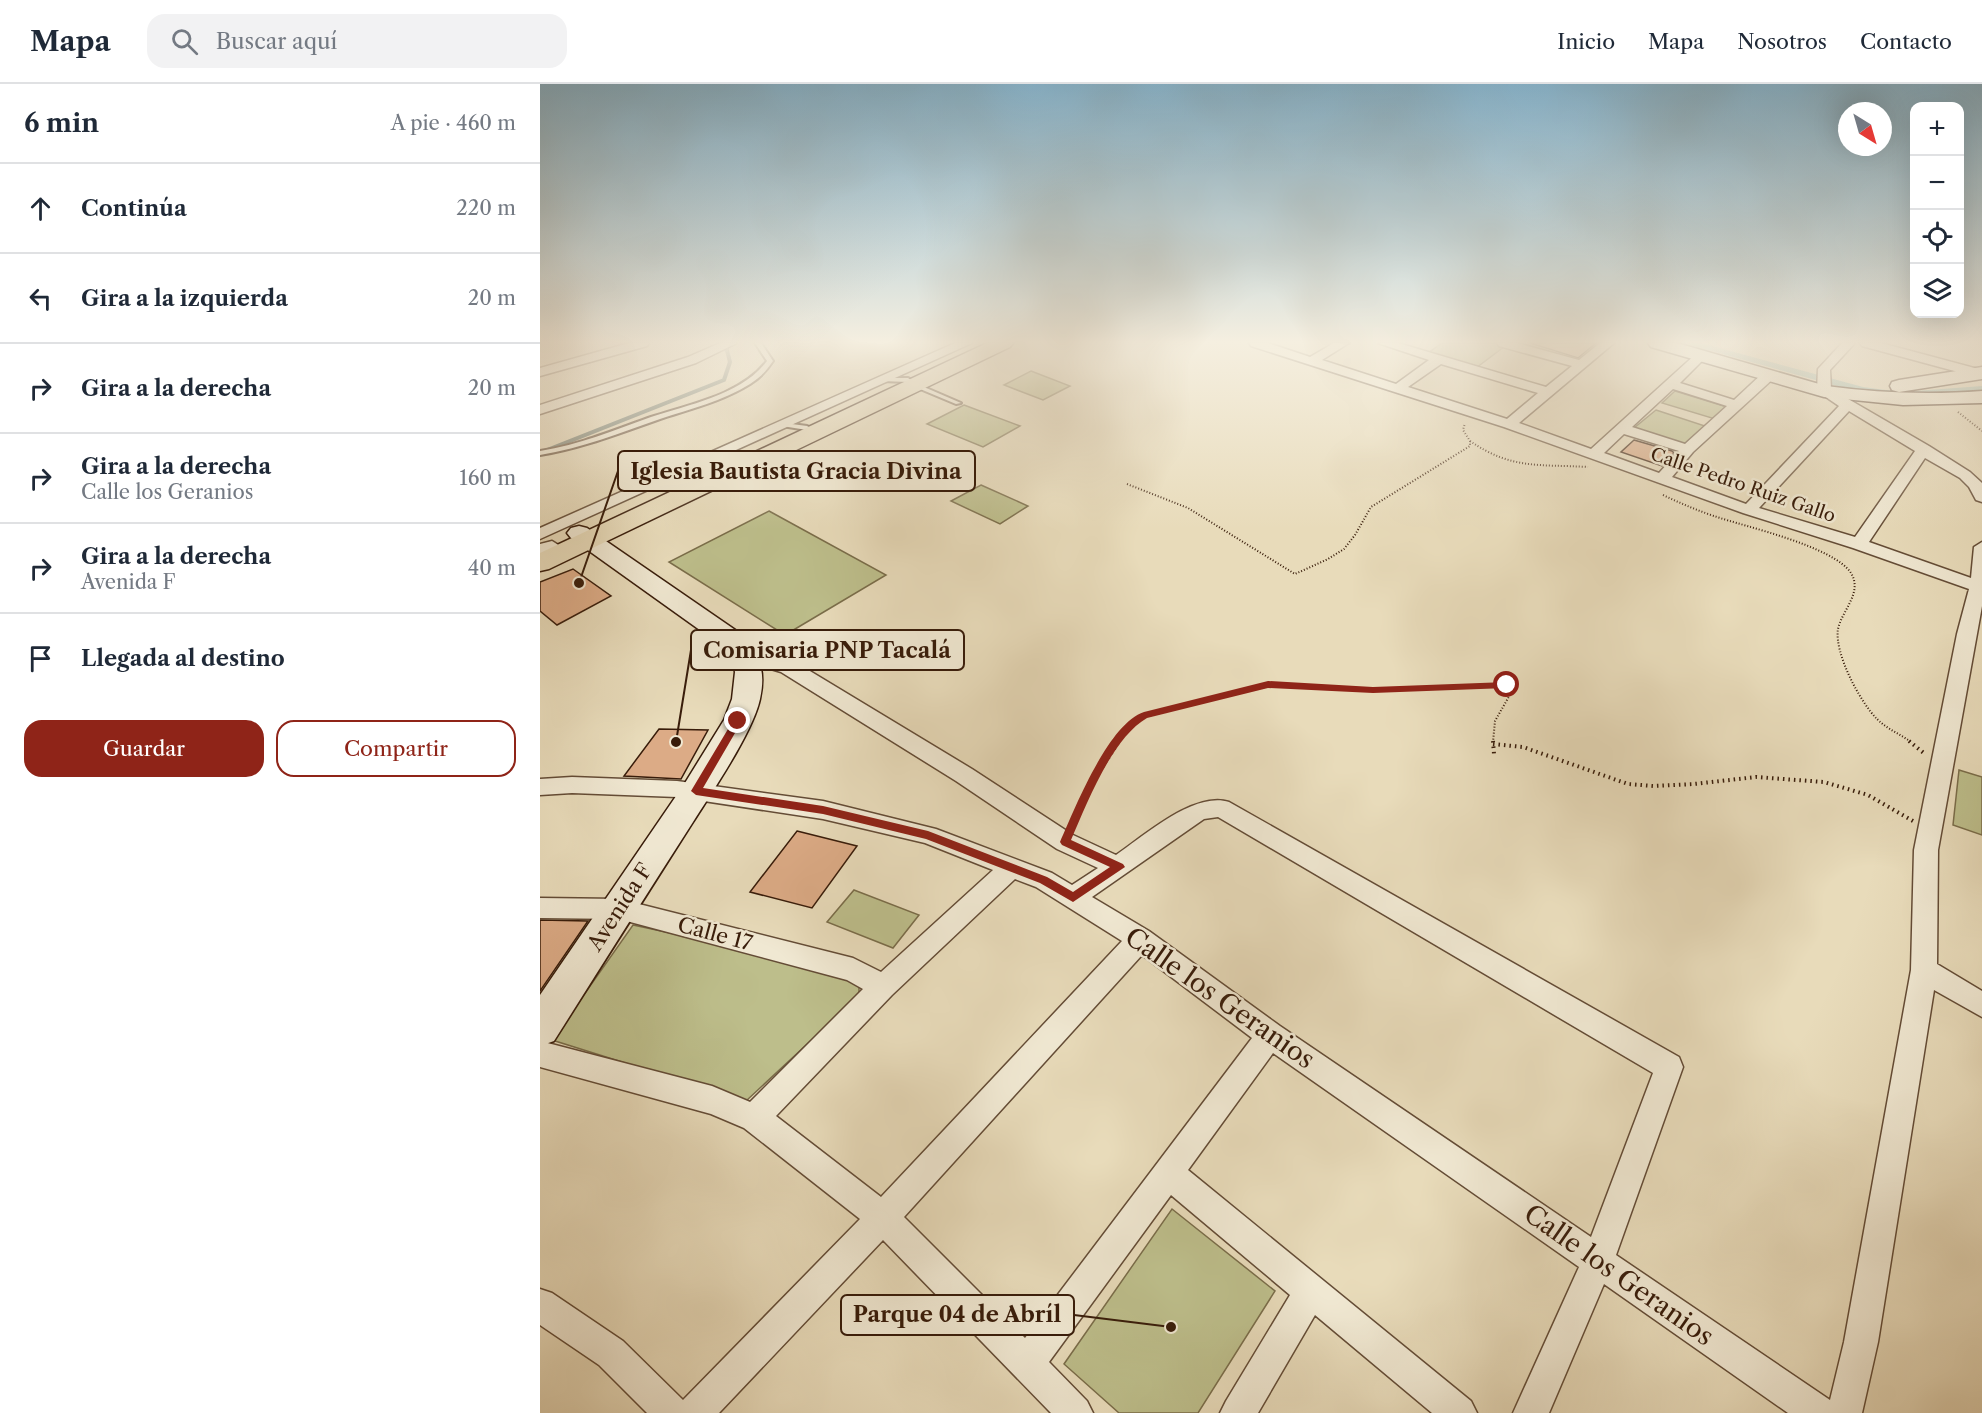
<!DOCTYPE html>
<html lang="es">
<meta charset="utf-8">
<style>
body{margin:0;font-family:"Libre Caslon Text",serif;background:#f2f2f3;color:#1f2937}
.controls{position:absolute;right:18px;top:18px;display:grid;overflow:hidden;border-radius:12px;box-shadow:0 6px 24px #0002}
.controls button{width:54px;height:54px;display:grid;place-items:center;padding:0;border:0;border-bottom:2px solid #e0e1e3;background:#fff;color:#1f2937;font:30px sans-serif}
.compass{position:absolute;left:1298px;top:18px;width:54px;height:54px;border-radius:50%;background:#fff;box-shadow:0 6px 24px #0002;rotate:143deg}
.stop{position:absolute;width:18px;height:18px;margin:-14px;border:4px solid #8f2418;border-radius:50%;background:#fff}
.stop.end{background:#8f2418;border-color:#fff;box-shadow:0 2px 6px #0008}
.list{margin:0;padding:0;list-style:none}
h2{display:flex;justify-content:space-between;align-items:center;height:78px;margin:0;padding:0 24px;font-size:26px}
h2 small{font-size:20px;font-weight:400;color:#747a83}
.list li{display:grid;grid-template-columns:39px 1fr auto;gap:18px;align-items:center;box-sizing:border-box;height:90px;padding:0 24px;border-top:2px solid #e0e1e3}
.list b{display:block;font-size:22px;white-space:nowrap}
.list p{margin:0;font-size:20px;white-space:nowrap;color:#747a83}
.list em{font-size:20px;font-style:normal;color:#747a83}
.actions{display:flex;gap:12px;padding:18px 24px}
.actions a{flex:1;padding:14px 0;border:2px solid #8f2418;border-radius:18px;text-align:center;font-size:21px;color:#8f2418}
.actions .main{background:#8f2418;color:#fff}
.icon{flex:none;width:33px;height:33px;fill:none;stroke:currentColor;stroke-width:2;stroke-linecap:round;stroke-linejoin:round}
.map{position:relative;flex:none;width:1442px;height:1329px;overflow:hidden}
header{display:flex;align-items:center;gap:36px;box-sizing:border-box;height:84px;padding:0 30px;background:#fff;border-bottom:2px solid #e0e1e3}
header strong{font-size:28px}
nav{display:flex;gap:33px;margin-inline-start:auto;font-size:21px}
.search{width:420px;height:54px;background:#f2f2f3;display:flex;align-items:center;gap:15px;box-sizing:border-box;padding:0 21px;border-radius:18px;color:#747a83;font-size:22px}
main{display:flex}
aside{flex:1;background:#fff}
.map>svg:first-child{display:block}
.green{fill:#bdbe8b;stroke:#7a6d4a;stroke-width:1.5}
.lines{fill:none;stroke-linecap:round;stroke-linejoin:round}
.stream{stroke:#717b6e;stroke-width:4}
.canal{fill:#97bbb0;fill-rule:evenodd}
.building{fill:#dcab86;stroke:#381c0a;stroke-width:1.5}
.lane-casing{stroke:#644c36;stroke-width:4}
.street-casing{stroke:#644c36;stroke-width:3}
.secondary-casing{stroke:#381c0a;stroke-width:3}
.highway-casing{stroke:#381c0a;stroke-width:3}
.path-far1{stroke:#381c0a;stroke-width:2;stroke-dasharray:1 2;stroke-linecap:butt}
.path{stroke:#381c0a;stroke-width:4;stroke-dasharray:1.5 4;stroke-linecap:butt}
.lane{fill:#f0e8d2;fill-rule:evenodd}
.street{fill:#f0e8d2;fill-rule:evenodd}
.secondary{fill:#f0e8d2;fill-rule:evenodd}
.highway{fill:#e8dbba;fill-rule:evenodd}
.route{fill:#8f2418}
.labels{text-anchor:middle;stroke-width:5;stroke-linejoin:round;paint-order:stroke}
.far-street-label{font-size:18px;fill:#381c0a;stroke:#f0e8d2}
.street-label{font-size:21px;fill:#381c0a;stroke:#f0e8d2}
.near-street-label{font-size:26px;fill:#381c0a;stroke:#f0e8d2}
.leader{fill:none;stroke:#381c0a;stroke-width:2}
.callout-dot{fill:#381c0a;stroke:#f0e8d2;stroke-width:2}
.callout{fill:#f0e8d2;stroke:#381c0a;stroke-width:2}
.callout-label{font-size:22px;text-anchor:middle;font-weight:bold;fill:#381c0a}
</style>
<header>
<strong>Mapa</strong>
<div class="search"><svg class="icon" aria-label="search" viewBox="0 0 24 24"><circle cx="10" cy="10" r="6"/><path d="M15 15l6 6"/></svg>Buscar aquí</div>
<nav><a>Inicio</a><a>Mapa</a><a>Nosotros</a><a>Contacto</a></nav>
</header>
<main>
<aside>
<h2>6 min<small>A pie · 460 m</small></h2>
<ul class="list">
<li><svg class="icon" aria-label="ahead" viewBox="0 0 24 24"><path d="M12 20V5M6 11l6-6 6 6"/></svg><div><b>Continúa</b></div><em>220 m</em></li>
<li><svg class="icon" aria-label="left" viewBox="0 0 24 24"><path d="M17 20v-9H6M10 6l-5 5 5 5"/></svg><div><b>Gira a la izquierda</b></div><em>20 m</em></li>
<li><svg class="icon" aria-label="right" viewBox="0 0 24 24"><path d="M7 20v-9h11M14 6l5 5-5 5"/></svg><div><b>Gira a la derecha</b></div><em>20 m</em></li>
<li><svg class="icon" aria-label="right" viewBox="0 0 24 24"><path d="M7 20v-9h11M14 6l5 5-5 5"/></svg><div><b>Gira a la derecha</b><p>Calle los Geranios</p></div><em>160 m</em></li>
<li><svg class="icon" aria-label="right" viewBox="0 0 24 24"><path d="M7 20v-9h11M14 6l5 5-5 5"/></svg><div><b>Gira a la derecha</b><p>Avenida F</p></div><em>40 m</em></li>
<li><svg class="icon" aria-label="arrive" viewBox="0 0 24 24"><path d="M6 21V4h12l-3 4 3 4H6"/></svg><div><b>Llegada al destino</b></div></li>
</ul>
<div class="actions"><a class="main">Guardar</a><a>Compartir</a></div>
</aside>
<div class="map">
<svg width="1442" height="1329" viewBox="0 0 1442 1329">
<rect width="100%" height="100%" fill="#e8dbba"/>
<filter id="stains"><feTurbulence type="fractalNoise" baseFrequency=".00333" numOctaves="4"/><feColorMatrix values="0 0 0 0 .2 0 0 0 0 .09 0 0 0 0 .02 0 0 0 .5 -.17"/></filter>
<radialGradient id="worn" r=".72"><stop offset=".6" stop-color="#630" stop-opacity="0"/><stop offset="1" stop-color="#630" stop-opacity=".3"/></radialGradient>
<path class="green" d="M902 259H956L965 262 936 284 888 269Z
M491 287 530 302 503 316 464 301Z
M1135 307 1187 323 1175 335 1122 319Z
M424 321 480 342 443 363 387 340Z
M1116 326 1168 343 1147 362 1094 344Z
M441 401 488 422 460 440 411 417Z
M229 427 346 491 245 551 129 478Z
M1419 686 1442 693V751L1413 741Z
M314 806 379 831 353 864 287 838Z
M93 841 234 871 315 899 319 902V912L206 1017 12 956Z
M632 1125 735 1207 658 1329H579L524 1280Z"/>
<g class="lines">
<path class="stream" d="M0 369 184 296 190 278 185 259"/>
<path class="canal" d="M1143 259H1161L1323 303 1361 308 1442 302V308L1361 314 1322 309Z"/>
</g>
<path class="building" d="M990 259H1056L1038 274Z
M1094 356 1132 367 1134 369 1122 382 1081 368Z
M33 485 71 512 17 541 0 527V498Z
M119 645 168 646 141 695 84 692Z
M257 747 317 762 272 824 210 808Z
M0 836 48 837 0 907Z"/>
<g class="lines">
<g class="lane-casing">
<path id="lane" d="M215 259H221L233 277C227 286 220 294 210 300 183 317 150 325 120 335 80 349 42 364 0 371V367C39 361 74 346 111 333 150 320 201 311 227 277Z
M344 294H368L371 296 368 298 342 297 341 296Z
M373 300H377L421 319 416 320 373 302Z
M244 339 267 342 271 344 267 346 242 342 240 341Z"/>
</g>
<g class="street-casing">
<path id="street" d="M89 259H109L107 262 0 292V284Z
M180 259H197L156 279 0 330V321L148 273Z
M415 259H432L0 455V444Z
M709 259H728L770 273 794 259H809L782 276 856 300 889 276 838 259H858L1006 303 1032 282 959 262 957 259H977L1039 276 1060 259H1074L979 339 1051 365 1157 269H1165L1167 272 1140 299 1194 316 1224 288H1234L1236 291 1234 294 1153 368 1132 393 1206 420 1299 322 1277 307 1278 285 1302 259H1315L1290 286 1291 305 1389 362 1430 388 1442 399V418L1436 416 1429 403 1420 394 1385 374 1329 458 1431 494 1434 463 1442 458V522L1398 766 1397 880 1442 907V933L1394 906 1338 1258 1322 1329H1248L1064 1200 1009 1329H973L1039 1183 733 969 648 1086 931 1317 937 1329H892L775 1231 718 1329H680L686 1317 750 1211 631 1111 509 1278 547 1317 553 1329H511L343 1156 179 1329H107L59 1281 0 1241V1205L12 1209 83 1257 143 1316 320 1135 204 1044 171 1030 0 983V957L172 1002 210 1018 323 905 307 896 79 835 0 834V814L79 815 313 874 341 888 453 786 385 759 283 735 137 713 32 709 0 711V695L32 693 137 697 283 717 396 745 512 789 532 801 558 784 517 765 416 697 241 588 204 577 186 581 179 579 176 575 179 571 204 565 255 578 432 685 533 751 576 771C604 752 654 707 689 718L1139 973 1143 983 1076 1171 1290 1316 1304 1258 1371 886 1374 766 1417 550 1429 505 1313 464 1203 429 964 343 711 262ZM901 280 998 309 967 335 868 303ZM1133 305 1187 322 1145 360 1092 343ZM1309 327 1375 367 1315 453 1219 424ZM1084 350 1139 367 1119 389 1064 369ZM678 733 1113 989 1051 1153 740 942 609 847 552 813 664 735ZM475 795 496 803 582 857 341 1113 236 1032 352 911ZM602 871 712 954 485 1254 364 1133Z
M1320 259H1341L1442 286V292H1433L1322 262Z
M12 457 20 462 18 466 0 471V460Z"/>
</g>
<g class="secondary-casing">
<path id="secondary" d="M1108 259H1137L1286 302C1338 309 1389 311 1442 307V319L1363 321 1284 313 1111 263Z
M1442 283V295L1359 308 1352 306 1350 302 1352 298 1359 296Z
M39 442 47 444 204 552C220 574 226 587 220 615 213 648 172 708 153 738 106 811 60 884 14 957L0 962V911L145 699 184 636 192 615 195 588 192 575 185 564 31 454 27 449 31 444Z"/>
</g>
<g class="highway-casing">
<path id="highway" d="M447 259H473L470 263 9 485 0 487V469Z"/>
</g>
<path class="path-far1" d="M1418 328 1442 347
M930 357C972 386 1000 380 1048 383
M587 400 648 424 755 490 788 475 804 465 815 451 831 423 930 362V357L923 346 925 339
M1123 411C1140 419 1156 426 1174 432 1206 443 1293 462 1311 489 1323 509 1302 526 1298 545 1294 569 1320 618 1337 635 1347 645 1360 650 1371 658
M578 658 595 636 613 628 728 600 833 606 967 601 971 604V609L955 637 953 658"/>
<path class="path" d="M953 657 954 670
M1369 657 1385 670
M953 660 983 663 1088 700 1113 702 1154 700 1216 693 1284 698 1328 711 1373 737
M532 742 550 702 579 657"/>
<use href="#lane" class="lane"/>
<use href="#street" class="street"/>
<use href="#secondary" class="secondary"/>
<use href="#highway" class="highway"/>
</g>
<linearGradient id="sky" x2="0" y2="1"><stop stop-color="#87b7d2"/><stop offset="0.58" stop-color="#f5efe0"/><stop offset="1" stop-color="#f5efe0" stop-opacity="0"/></linearGradient>
<rect width="1442" height="445" fill="url(#sky)"/>
<path class="route" d="M728 597 833 603 967 598 971 601 967 604 833 609 728 604 607 634C572 654 547 719 531 756L583 780 585 783 533 818 500 799 386 755 283 730 156 711 151 707 194 635 198 634 202 637 163 704 283 722 388 747 507 793 533 808 570 783 522 761 520 758C535 724 568 640 604 628Z"/>
<g class="labels">
<g class="far-street-label">
<text transform="translate(1203 401) rotate(19)" y="6">Calle Pedro Ruiz Gallo</text>
</g>
<g class="street-label">
<text transform="translate(80 823) rotate(-57)" y="7">Avenida F</text>
<text transform="translate(175 850) rotate(15)" y="7">Calle 17</text>
</g>
<g class="near-street-label">
<text transform="translate(680 914) rotate(35)" y="9">Calle los Geranios</text>
<text transform="translate(1079 1191) rotate(35)" y="9">Calle los Geranios</text>
</g>
</g>
<path class="leader" d="M39 499L78 387M136 658L151 566M631 1243L534 1231"/>
<g class="callout-dot">
<circle cx="39" cy="499" r="6"/>
<circle cx="136" cy="658" r="6"/>
<circle cx="631" cy="1243" r="6"/>
</g>
<g class="callout">
<rect x="78" y="367" width="357" height="40" rx="6"/>
<rect x="151" y="546" width="273" height="40" rx="6"/>
<rect x="301" y="1211" width="233" height="40" rx="6"/>
</g>
<g class="callout-label">
<text x="256" y="395">Iglesia Bautista Gracia Divina</text>
<text x="287" y="574">Comisaria PNP Tacalá</text>
<text x="417" y="1238">Parque 04 de Abríl</text>
</g>
<rect width="100%" height="100%" filter="url(#stains)"/>
<rect width="100%" height="100%" fill="url(#worn)"/>
</svg>
<div class="controls">
<button>+</button>
<button>−</button>
<button><svg class="icon" aria-label="locate" viewBox="0 0 24 24"><circle cx="12" cy="12" r="6"/><path d="M12 2v4M12 18v4M2 12h4M18 12h4"/></svg></button>
<button><svg class="icon" aria-label="layers" viewBox="0 0 24 24"><path d="M12 4l9 5-9 5-9-5zM3 14l9 5 9-5"/></svg></button>
</div>
<svg class="compass" viewBox="-18 -18 36 36"><path d="M0-13l5 13h-10z" fill="#e53935"/><path d="M0 13l5-13h-10z" fill="#747a83"/></svg>
<div class="stop" style="left:967px;top:601px"></div>
<div class="stop end" style="left:198px;top:637px"></div>
</div>
</main>
